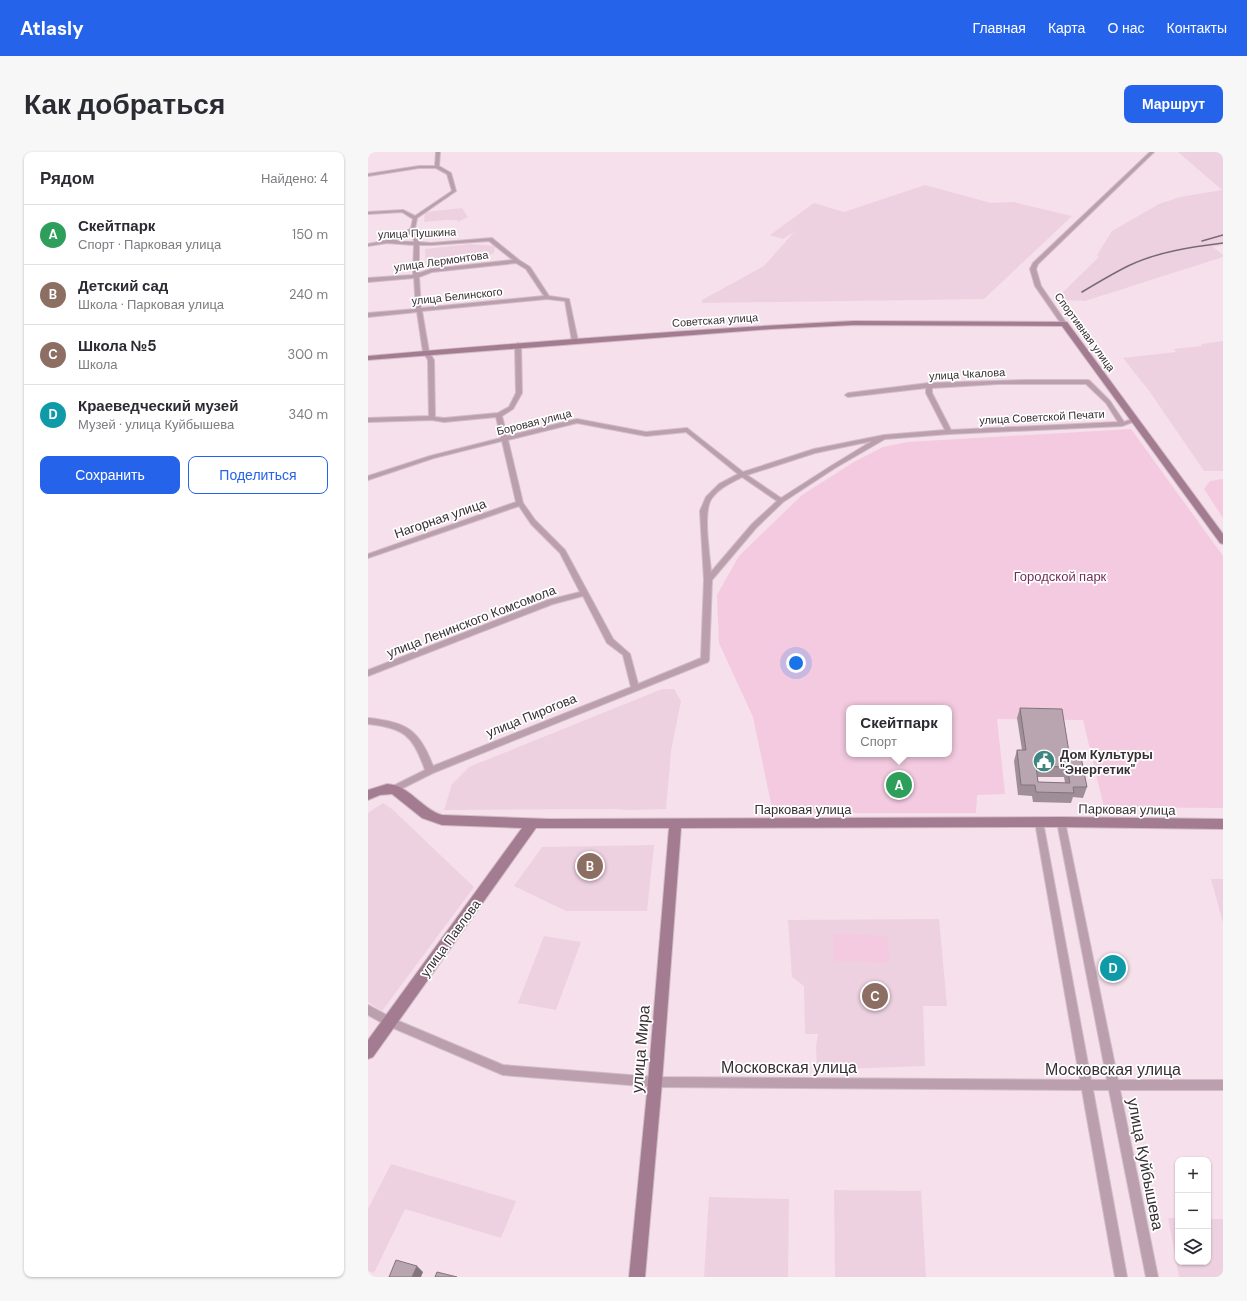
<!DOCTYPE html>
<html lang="ru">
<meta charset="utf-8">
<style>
body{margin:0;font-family:"DM Sans",sans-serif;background:#f7f7f7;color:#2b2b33}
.controls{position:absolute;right:12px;bottom:12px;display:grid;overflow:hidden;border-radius:8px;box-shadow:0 1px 3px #0004}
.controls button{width:36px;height:36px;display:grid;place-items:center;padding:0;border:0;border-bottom:1px solid #e1e1e2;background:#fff;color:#2b2b33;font:20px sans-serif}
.you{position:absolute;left:428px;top:511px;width:14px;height:14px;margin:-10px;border:3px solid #fff;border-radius:50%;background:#1a73e8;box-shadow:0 0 0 6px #1a73e833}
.badge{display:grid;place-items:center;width:26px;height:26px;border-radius:50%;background:#2563eb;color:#fff;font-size:13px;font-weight:700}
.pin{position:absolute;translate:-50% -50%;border:2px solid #fff;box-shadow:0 1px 4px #0006}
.popup{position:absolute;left:478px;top:553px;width:106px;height:52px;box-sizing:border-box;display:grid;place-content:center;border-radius:8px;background:#fff;filter:drop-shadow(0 1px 3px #0005);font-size:13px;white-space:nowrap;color:#7c7c81}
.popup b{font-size:15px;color:#2b2b33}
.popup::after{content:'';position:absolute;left:50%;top:100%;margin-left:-8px;border:8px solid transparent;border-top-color:#fff}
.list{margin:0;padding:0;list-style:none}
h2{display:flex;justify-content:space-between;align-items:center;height:52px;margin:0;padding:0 16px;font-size:17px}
h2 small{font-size:13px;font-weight:400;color:#7c7c81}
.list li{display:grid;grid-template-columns:26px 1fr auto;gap:12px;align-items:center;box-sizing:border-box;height:60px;padding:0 16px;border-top:1px solid #e1e1e2}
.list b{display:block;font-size:15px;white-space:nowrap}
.list p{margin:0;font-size:13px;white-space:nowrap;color:#7c7c81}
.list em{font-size:13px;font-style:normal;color:#7c7c81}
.actions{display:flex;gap:8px;padding:12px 16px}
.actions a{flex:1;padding:9px 0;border:1px solid #2563eb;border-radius:8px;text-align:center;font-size:14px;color:#2563eb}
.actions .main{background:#2563eb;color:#fff}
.icon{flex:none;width:22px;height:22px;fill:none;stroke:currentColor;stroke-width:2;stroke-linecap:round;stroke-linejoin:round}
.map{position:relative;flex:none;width:855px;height:1125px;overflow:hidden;border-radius:8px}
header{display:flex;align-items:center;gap:24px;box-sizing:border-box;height:56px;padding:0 20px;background:#2563eb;color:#fff}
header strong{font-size:19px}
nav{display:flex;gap:22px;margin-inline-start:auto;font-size:14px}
.intro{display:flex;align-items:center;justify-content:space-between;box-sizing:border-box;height:96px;padding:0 24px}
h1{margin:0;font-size:28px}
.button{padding:10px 18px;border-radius:8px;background:#2563eb;color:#fff;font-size:14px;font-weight:700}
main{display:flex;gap:24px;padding:0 24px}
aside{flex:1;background:#fff;border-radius:8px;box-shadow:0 1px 3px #0004}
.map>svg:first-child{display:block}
.built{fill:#eed1e0}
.green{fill:#f3cae0;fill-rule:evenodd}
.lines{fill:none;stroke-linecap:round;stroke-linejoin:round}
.street-casing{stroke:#d0bdc6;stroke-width:2}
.secondary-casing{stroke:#d0bdc6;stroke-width:2}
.street{fill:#bb9fae;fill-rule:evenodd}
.secondary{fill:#a47c92;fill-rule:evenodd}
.rail{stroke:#776b72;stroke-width:1.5}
.wall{fill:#9f8e97;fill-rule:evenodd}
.shaded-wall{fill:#82747b}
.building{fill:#b9a5b0;stroke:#82747b;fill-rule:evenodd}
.labels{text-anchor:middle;stroke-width:3.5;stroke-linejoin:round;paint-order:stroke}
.far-street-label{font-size:11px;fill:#372f34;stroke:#fff}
.street-label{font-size:13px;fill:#372f34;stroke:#fff}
.park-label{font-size:13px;fill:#752d5a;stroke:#fff}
.poi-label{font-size:13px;font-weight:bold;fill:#372f34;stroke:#fff;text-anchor:start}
.near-street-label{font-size:16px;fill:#372f34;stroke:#fff}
</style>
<header>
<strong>Atlasly</strong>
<nav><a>Главная</a><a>Карта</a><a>О нас</a><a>Контакты</a></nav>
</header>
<div class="intro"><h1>Как добраться</h1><a class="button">Маршрут</a></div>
<main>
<aside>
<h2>Рядом<small>Найдено: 4</small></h2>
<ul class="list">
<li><span class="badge" style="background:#2e9e5b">A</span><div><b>Скейтпарк</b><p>Спорт · Парковая улица</p></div><em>150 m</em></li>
<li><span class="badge" style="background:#8d6e63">B</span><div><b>Детский сад</b><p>Школа · Парковая улица</p></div><em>240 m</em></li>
<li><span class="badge" style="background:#8d6e63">C</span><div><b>Школа №5</b><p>Школа</p></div><em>300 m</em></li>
<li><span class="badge" style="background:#0f9aa8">D</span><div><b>Краеведческий музей</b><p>Музей · улица Куйбышева</p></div><em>340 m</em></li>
</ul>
<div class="actions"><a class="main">Сохранить</a><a>Поделиться</a></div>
</aside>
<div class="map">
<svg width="855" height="1125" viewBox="0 0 855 1125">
<rect width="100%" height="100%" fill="#f6e0eb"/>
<path class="built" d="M810 0H855V93L845 95 855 103V105L717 149 698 148 693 142 731 105 729 103 744 79 791 52 812 45 854 38Z
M557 33 623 51 645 50 704 64 616 147 334 151V148L396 114 426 80 415 87 402 83 446 51 476 60Z
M94 56 100 65 90 70 89 68H78L56 70 57 60Z
M103 92 127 94 126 101 95 112 58 117 57 97Z
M855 189V319H836L782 240 755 206 808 200 806 197 834 194 833 192Z
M294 537H306L313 549 303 599 298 657 260 658 246 657 76 658 84 632 101 615Z
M15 651 24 657 106 735 14 859 0 850V661Z
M286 693 279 759H198L146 734 174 695Z
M843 727H855V771Z
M571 767 579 854H555L557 914 449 918 448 894 450 882H437L436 834 424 825 420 768Z
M176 784 213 790 188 858 150 851Z
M23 1012 148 1049 133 1086 37 1057 6 1121 0 1119V1057Z
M466 1038 553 1039 558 1125H467Z
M341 1045 421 1047 420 1125H336Z
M800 1066H810V1110H840V1067H855V1125H811Z"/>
<path class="green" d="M763 277 855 404V656L736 655 715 568 629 567 637 642 609 643 608 661H405L385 565 351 491 349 443 371 404 434 343 486 310 515 295 540 290ZM481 556H581V602H481Z
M855 327V366L836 337 842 329Z
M466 782 520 784 521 811 465 809Z"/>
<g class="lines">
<g class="street-casing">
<path id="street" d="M68 0H72L71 14 83 21 88 39 49 66 47 77 51 90 63 91 124 86 151 108 162 115 181 144 201 147 210 189 207 191 204 189 197 149 179 147 54 159 61 200 66 208 67 265 76 266 130 261 141 255 148 241 147 193 150 191 153 193 154 241 145 257 134 264 139 284 209 267 278 280 319 276 375 320 446 297 516 283 577 278 558 241V236L480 245 477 243 480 241 561 231 660 228H720L722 229 742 249 756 270 767 266 770 268 754 274 581 282 517 287 467 316 415 350 388 376 344 428 341 508 340 510 65 621 29 639H23L22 637 23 635 57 618C45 583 36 576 0 572V566C38 570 51 577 65 614L263 535 255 503 239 491 215 444 185 452 0 524V518L180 448 212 440 192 401 163 372 151 354 0 406V402L148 350 134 289 66 306 0 328V324L62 304 133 286 128 265 76 270 64 268 0 270V266L61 264 60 208 55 200 49 160 0 165V161L48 157 46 126 0 130V126L45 123 46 93 19 91 0 94V92C16 89 29 87 43 76L45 67 34 60 0 62V60L35 58 47 64 84 39 79 22 68 16H51L0 24V22L51 14H67ZM44 80 46 90 28 89 38 85ZM121 89 145 108 63 117 51 121V93H63ZM148 111 158 117 176 144 53 156 51 125 64 120ZM630 232H718L738 251 750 270 583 278 564 241V236ZM209 271 278 284 318 280 370 322 351 332 338 345 332 359 336 428 333 506 270 532 262 502 245 487 197 398 167 368 155 351 140 288ZM504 289 463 314 413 346 379 323 447 301ZM374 325 409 349 384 372 343 420C342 403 334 359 344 346 351 336 363 331 374 325Z
M782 0H786L670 112 668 117 673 134 699 172 694 173 667 134 662 117 665 111Z
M671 666 674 667 675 670 723 928H739L689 670 690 667 693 666 696 667 697 670 750 928H855V938H752L790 1125H778L741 938H725L759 1125H747L714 938 287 935 135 923 18 873 0 863V853L26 867 135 913 287 925 712 928 667 670 668 667Z"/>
</g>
<g class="secondary-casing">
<path id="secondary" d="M486 169 699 170 855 382V392L852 391 694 174 486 173 404 177 0 208V204C162 190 324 177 486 169Z
M19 632C42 633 53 657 74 663L181 667 693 665 855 667V677L693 675 313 676 294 930 277 1125H261L280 930 301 676H168L5 905 0 907V888L154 676 74 673 54 666 24 642 12 643 0 648V638Z"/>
</g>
<use href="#street" class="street"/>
<use href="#secondary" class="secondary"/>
<path class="rail" d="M834 89 855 83
M714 140C729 131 744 122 760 114 789 100 823 95 855 91"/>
</g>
<path class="wall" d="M652 556 701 600 719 635 715 646 705 645 703 651 665 650 664 644 650 643 646 609 649 598H654L649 566ZM670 625H696L697 631 670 630Z"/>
<path class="shaded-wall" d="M49 1114 55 1120 53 1125H44Z"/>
<path class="building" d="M652 556 694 557 701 600H712L719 635H705L706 641 668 640 667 633H653L649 598H658ZM668 614 699 615 702 631 670 630Z
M28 1108 49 1114 44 1125H21Z
M69 1120 89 1125H67Z"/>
<defs>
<g id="civic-disc" transform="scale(1.15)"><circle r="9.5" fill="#3d857f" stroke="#fff"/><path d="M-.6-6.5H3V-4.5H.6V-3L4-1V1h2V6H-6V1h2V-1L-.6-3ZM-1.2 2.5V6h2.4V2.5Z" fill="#fff"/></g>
</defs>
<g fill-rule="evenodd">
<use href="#civic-disc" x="676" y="609"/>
</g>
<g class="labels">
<g class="far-street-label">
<text transform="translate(49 81) rotate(-2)" y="4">улица Пушкина</text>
<text transform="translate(73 109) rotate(-8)" y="4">улица Лермонтова</text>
<text transform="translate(89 144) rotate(-6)" y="4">улица Белинского</text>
<text transform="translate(347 168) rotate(-4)" y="4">Советская улица</text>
<text transform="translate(717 180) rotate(54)" y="4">Спортивная улица</text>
<text transform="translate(599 222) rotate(-3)" y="4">улица Чкалова</text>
<text transform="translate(674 265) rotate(-3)" y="4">улица Советской Печати</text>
<text transform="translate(166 270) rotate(-14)" y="4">Боровая улица</text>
</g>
<g class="street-label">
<text transform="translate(72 366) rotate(-19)" y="5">Нагорная улица</text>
<text transform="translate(103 469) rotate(-21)" y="5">улица Ленинского Комсомола</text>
<text transform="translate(163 563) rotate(-22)" y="5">улица Пирогова</text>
<text x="435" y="662">Парковая улица</text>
<text transform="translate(759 657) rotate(1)" y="5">Парковая улица</text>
<text transform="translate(82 786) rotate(-54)" y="5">улица Павлова</text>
</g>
<g class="park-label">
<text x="692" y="429">Городской парк</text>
</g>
<g class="poi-label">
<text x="692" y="607">Дом Культуры<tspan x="692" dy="15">"Энергетик"</tspan></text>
</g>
<g class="near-street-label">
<text transform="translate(272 897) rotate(-85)" y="6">улица Мира</text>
<text x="421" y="921">Московская улица</text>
<text x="745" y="923">Московская улица</text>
<text transform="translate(778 1012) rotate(79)" y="6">улица Куйбышева</text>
</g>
</g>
</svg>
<div class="controls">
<button>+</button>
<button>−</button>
<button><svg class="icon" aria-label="layers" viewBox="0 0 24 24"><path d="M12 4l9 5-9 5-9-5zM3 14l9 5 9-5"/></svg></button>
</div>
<div class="you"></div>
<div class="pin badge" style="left:531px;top:633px;background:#2e9e5b">A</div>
<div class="popup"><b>Скейтпарк</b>Спорт</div>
<div class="pin badge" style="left:222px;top:714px;background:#8d6e63">B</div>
<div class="pin badge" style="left:507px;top:844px;background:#8d6e63">C</div>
<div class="pin badge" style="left:745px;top:816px;background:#0f9aa8">D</div>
</div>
</main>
